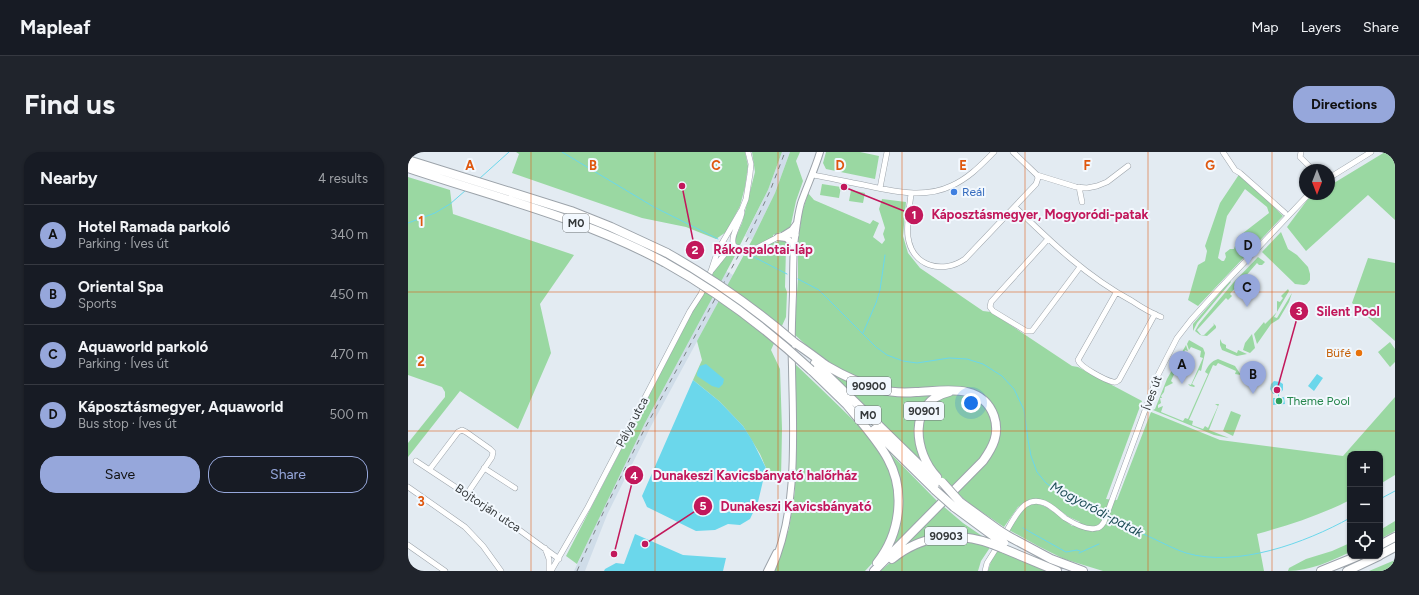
<!DOCTYPE html>
<meta charset="utf-8">
<style>
body{margin:0;font-family:Figtree,sans-serif;background:#20242c;color:#f1f3f6}
.controls{position:absolute;right:12px;bottom:12px;display:grid;overflow:hidden;border-radius:8px;box-shadow:0 1px 3px #0004}
.controls button{width:36px;height:36px;display:grid;place-items:center;padding:0;border:0;border-bottom:1px solid #363941;background:#171b24;color:#f1f3f6;font:20px sans-serif}
.compass{position:absolute;left:891px;top:12px;width:36px;height:36px;border-radius:50%;background:#171b24;box-shadow:0 1px 3px #0004;rotate:180deg}
.you{position:absolute;left:563px;top:251px;width:14px;height:14px;margin:-10px;border:3px solid #fff;border-radius:50%;background:#1a73e8;box-shadow:0 0 0 6px #1a73e833}
.badge{display:grid;place-items:center;width:26px;height:26px;border-radius:50%;background:#96a7db;color:#111;font-size:13px;font-weight:700}
.pin{position:absolute;translate:-50% -33px;filter:drop-shadow(0 1px 2px #0008)}
.pin::after{content:'';position:absolute;top:21px;width:14px;height:12px;background:inherit;clip-path:polygon(0 0,100% 0,50% 100%)}
.list{margin:0;padding:0;list-style:none}
h2{display:flex;justify-content:space-between;align-items:center;height:52px;margin:0;padding:0 16px;font-size:17px}
h2 small{font-size:13px;font-weight:400;color:#9ea1a6}
.list li{display:grid;grid-template-columns:26px 1fr auto;gap:12px;align-items:center;box-sizing:border-box;height:60px;padding:0 16px;border-top:1px solid #363941}
.list b{display:block;font-size:15px;white-space:nowrap}
.list p{margin:0;font-size:13px;white-space:nowrap;color:#9ea1a6}
.list em{font-size:13px;font-style:normal;color:#9ea1a6}
.actions{display:flex;gap:8px;padding:12px 16px}
.actions a{flex:1;padding:9px 0;border:1px solid #96a7db;border-radius:16px;text-align:center;font-size:14px;color:#96a7db}
.actions .main{background:#96a7db;color:#111}
.icon{flex:none;width:22px;height:22px;fill:none;stroke:currentColor;stroke-width:2;stroke-linecap:round;stroke-linejoin:round}
.map{position:relative;flex:none;width:987px;height:419px;overflow:hidden;border-radius:16px}
header{display:flex;align-items:center;gap:24px;box-sizing:border-box;height:56px;padding:0 20px;background:#171b24;border-bottom:1px solid #363941}
header strong{font-size:19px}
nav{display:flex;gap:22px;margin-inline-start:auto;font-size:14px}
.intro{display:flex;align-items:center;justify-content:space-between;box-sizing:border-box;height:96px;padding:0 24px}
h1{margin:0;font-size:28px}
.button{padding:10px 18px;border-radius:16px;background:#96a7db;color:#111;font-size:14px;font-weight:700}
main{display:flex;gap:24px;padding:0 24px}
aside{flex:1;background:#171b24;border-radius:16px;box-shadow:0 1px 3px #0004}
.map>svg:first-child{display:block}
.built{fill:#d0dde9}
.green{fill:#9ad8a2;fill-rule:evenodd}
.water{fill:#6bd7eb}
.lines{fill:none;stroke-linecap:round;stroke-linejoin:round}
.stream{stroke:#6bd7eb;stroke-width:1}
.minor-casing{stroke:#9ca3aa;stroke-width:6}
.major-casing{stroke:#9ca3aa;stroke-width:8}
.highway-casing{stroke:#9ca3aa;stroke-width:10}
.minor{stroke:#fff;stroke-width:5}
.major{stroke:#fff;stroke-width:6}
.highway{stroke:#fff;stroke-width:8}
.rail{stroke:#7b8185;stroke-width:1;stroke-dasharray:5 5;stroke-linecap:butt}
.highway-bridge-casing{stroke:#9ca3aa;stroke-width:10;stroke-linecap:butt}
.highway-bridge{stroke:#fff;stroke-width:8}
.grid{fill:none;stroke:#df570e;stroke-width:1;stroke-opacity:0.55}
.shop-dot{fill:#3f7fe0;stroke:#f2f8fe;stroke-width:1.5}
.food-dot{fill:#e8710a;stroke:#f2f8fe;stroke-width:1.5}
.leisure-dot{fill:#2e9e5b;stroke:#f2f8fe;stroke-width:1.5}
.labels{text-anchor:middle;stroke-width:4;stroke-linejoin:round;paint-order:stroke}
.shield{fill:#f2f8fe;stroke:#6d7275;stroke-width:1}
.shield-label{font-size:11px;font-weight:bold;fill:#34383a}
.shop-label{font-size:12px;fill:#366cbe;stroke:#f2f8fe;text-anchor:start}
.food-label{font-size:12px;fill:#c56008;stroke:#f2f8fe;text-anchor:end}
.street-label{font-size:12px;fill:#34383a;stroke:#f2f8fe}
.leisure-label{font-size:12px;fill:#27864d;stroke:#f2f8fe;text-anchor:start}
.water-label{font-size:13px;font-style:italic;fill:#1c4c55;stroke:#f2f8fe}
.grid-label{font-size:13px;text-anchor:middle;font-weight:bold;fill:#df570e;stroke:#f2f8fe;stroke-width:4;stroke-linejoin:round;paint-order:stroke}
.leader{fill:none;stroke:#c2185b;stroke-width:1.5}
.callout-dot{fill:#c2185b;stroke:#f2f8fe;stroke-width:1.5}
.mark-label{font-size:12px;text-anchor:middle;font-weight:bold;fill:#fff}
.callout-label{font-size:13px;text-anchor:middle;font-weight:bold;fill:#c2185b;stroke:#f2f8fe;stroke-width:4;stroke-linejoin:round;paint-order:stroke}
</style>
<header>
<strong>Mapleaf</strong>
<nav><a>Map</a><a>Layers</a><a>Share</a></nav>
</header>
<div class="intro"><h1>Find us</h1><a class="button">Directions</a></div>
<main>
<aside>
<h2>Nearby<small>4 results</small></h2>
<ul class="list">
<li><span class="badge">A</span><div><b>Hotel Ramada parkoló</b><p>Parking · Íves út</p></div><em>340 m</em></li>
<li><span class="badge">B</span><div><b>Oriental Spa</b><p>Sports</p></div><em>450 m</em></li>
<li><span class="badge">C</span><div><b>Aquaworld parkoló</b><p>Parking · Íves út</p></div><em>470 m</em></li>
<li><span class="badge">D</span><div><b>Káposztásmegyer, Aquaworld</b><p>Bus stop · Íves út</p></div><em>500 m</em></li>
</ul>
<div class="actions"><a class="main">Save</a><a>Share</a></div>
</aside>
<div class="map">
<svg width="987" height="419" viewBox="0 0 987 419">
<rect width="100%" height="100%" fill="#e3ebf2"/>
<path class="built" d="M374 0H382L367 41 344 88 337 84 360 38Z
M318 119 325 123 242 276 199 363 177 419H166L193 361 237 271Z"/>
<path class="green" d="M108 0H337L340 14 337 35 332 54 318 80 308 87 278 75 234 66 104 21 111 2Z
M344 0H374L360 38 331 95 328 93 326 89 334 71 347 20Z
M382 0H392L388 9 395 29 388 49 382 77 365 83 366 91 375 87 383 92 382 96H378L377 135 379 140 378 165 363 198 372 217 374 277 373 327 368 322H364L358 316 352 302 335 274 311 249 285 228 294 208 289 189 344 88 367 41Z
M418 0H452L471 4 467 27 418 17 415 11Z
M977 0H987V68L960 43 898 99 879 75 900 47 909 42H921V34Z
M832 21 875 64 790 154 780 148 790 113 797 109 799 99 797 94 812 51ZM837 37 859 55 861 61 830 85 826 97H822L817 101 818 105 816 109H814L810 106 819 64Z
M0 25 42 38 45 62 166 103 132 152 143 201 110 277 52 239 0 305V291L37 245V240L34 235 0 223Z
M414 32 433 35 431 46 412 43Z
M443 38 457 41 455 51 441 49Z
M400 41 406 48 462 72 465 68 471 71 465 85 474 92 477 88 475 82 477 76 471 57 474 47 498 50 495 84 500 101 512 116 575 159 583 160 664 214 670 215 734 249 698 347 709 348 743 260 812 288 935 304 987 245V323L972 332V302H942V348C913 363 881 373 849 382L856 419H695L656 407 630 394 601 378C606 369 611 358 620 353 632 346 655 367 664 374H668L672 370 661 365 641 351 619 349 610 355 596 375 562 352 548 340 578 308 591 280 571 243 478 237 420 213 386 182 390 127V90L394 61Z
M873 80 880 97 889 103 900 115 902 122V128L899 132 896 133 887 132 854 100Z
M325 96 330 98 237 271 169 412 158 404 305 120Z
M850 105 857 110 854 113H851L849 111 822 142 824 144 820 148 818 146 789 178 793 183H796L806 173 805 171 808 174V176L799 184 792 183 787 179 791 172 825 131Z
M960 106 987 111V189L944 151Z
M822 129 823 130 789 171 785 179V172Z
M880 137 881 139 866 165 869 166 884 141 881 150 871 167 863 172 849 192 846 182 856 170 857 172 869 160V149L872 150 875 146 873 144Z
M844 182 847 196 842 201 835 198 837 191Z
M812 187 814 191 818 193V196L829 201 830 198 839 202 829 204 814 198 812 193Z
M781 188 795 196 797 201 793 219 791 218 784 232 787 234 786 235 782 234 780 232 783 233 795 206 792 205 793 199 783 195 781 198 779 192Z
M982 190 987 197V210L982 215 970 200Z
M778 193 780 199 777 198 763 229 765 231 757 235 756 240 753 244 754 246H752L753 251 750 253V256L755 254 753 260 775 269 777 266 780 267 800 222 797 220C800 214 803 209 810 207L827 214 833 223 827 222 828 219 810 211 808 214 805 213 781 268 785 269 784 273 795 277 797 274 800 276 810 254 807 252H811L801 278 821 286 806 283 745 258 747 257 759 227Z
M386 211C407 231 428 251 448 271 455 279 464 287 470 296 497 335 491 387 457 419H365L381 377 387 339Z
M422 220 462 237 530 241 511 264 519 316Z
M546 241C565 244 580 251 584 271 585 277 586 283 583 289 575 308 557 323 544 337L523 314 514 290 515 265 526 250Z
M823 259 833 263 825 284 815 279Z
M478 297 531 351 478 404 492 364Z
M535 354 555 371 577 386C555 381 533 378 512 387 505 390 498 395 490 399Z
M987 369V379L972 387V378Z
M549 385 583 394 573 409 570 419H472L499 397Z
M942 391V400C923 409 902 419 880 419L881 416 898 407 924 399Z
M590 397 640 419H580L583 409Z
M987 408V419H961Z"/>
<path class="water" d="M298 212 316 227 315 232 311 236 304 234 289 224V221L292 214Z
M909 222 915 226 906 239 900 234Z
M285 228 311 249 335 274 344 288 358 316 350 350 342 367 332 373 320 372 307 378 288 379 239 355 234 344Z
M866 229 872 230 875 232V238L871 242V246L876 245 877 252 865 253V246H870V242H865L862 237 863 232Z
M227 382 275 403 318 406 315 419H196L197 417 208 411 216 412Z"/>
<g class="lines">
<path class="stream" d="M154 0 246 55 310 87
M71 27 101 0
M0 71 27 61 42 52 58 38
M317 91 323 93
M342 103 379 122
M390 127 411 138 468 195 479 203 495 209 509 211 541 206 559 207 575 212 594 224 606 237 616 258 620 288 623 304 629 320 638 331 654 342
M455 181 468 151 472 138 477 103
M972 347 987 339
M700 365C714 372 729 379 744 386 755 391 766 397 778 401 829 416 897 391 942 366
M615 376 658 400 669 398 672 399
M720 380 725 378
M671 401 691 392"/>
<g class="minor-casing">
<path id="minor" d="M605 0 629 23 668 35 679 36 689 34 699 30 720 14
M815 0 827 18 832 21 877 61
M893 0 892 5 905 18
M405 23C422 26 439 30 456 33 484 39 516 47 543 34 561 26 573 13 586 0
M921 26 963 0
M671 35 674 50
M472 36 479 0
M503 41C502 55 498 71 500 85 504 114 534 123 557 107L628 32 630 26 629 23
M607 55C643 90 679 125 724 149 733 155 743 161 753 165
M640 87 583 150 582 155 585 159 618 179H624L672 115
M326 94 341 100 372 84 376 83H388
M326 94C321 85 333 70 334 60
M304 118 320 98 326 94
M708 141 670 208C672 215 697 228 705 230 708 231 708 230 711 228L747 162
M8 309 99 369 151 407
M76 316 107 336
M22 317 50 280 54 278 58 280 82 297 85 300 84 305 59 342
M0 335 57 375 75 394 93 419
M596 383C602 374 608 360 617 353 632 342 646 357 657 366 665 371 680 379 689 376 692 376 694 373 696 370L750 223 769 186 783 168 812 136 901 42
M0 393 37 419
M137 396 141 407V419
M143 419 180 355 282 159 293 142 303 119 310 98 334 57 338 47 342 22 343 12 340 0
M577 419 579 411 591 392"/>
</g>
<g class="major-casing">
<path id="major" d="M376 83 384 78 389 71
M370 85 378 86 387 93
M359 419 368 401
M363 419C391 357 385 281 384 215 383 191 384 166 385 142 385 126 385 109 386 93 388 80 389 65 393 51 399 34 407 17 412 0"/>
</g>
<g class="highway-casing">
<path id="highway" d="M0 8 163 59 203 75 259 101
M0 16C86 45 175 66 256 110
M387 191C398 198 408 206 419 214 436 224 453 232 472 237 484 241 496 241 508 240 536 239 574 230 586 264 592 282 585 295 575 309L466 419
M407 211 532 333
M403 218 438 252
M435 248C450 267 468 285 480 307 498 340 492 382 469 411
M466 278 527 338
M529 325C506 301 499 250 541 240
M552 350 592 379
M546 355 588 386
M600 384 643 407 675 419
M972 393 987 385
M594 396 649 419
M972 403 987 395
M484 407C513 383 549 379 584 392
M913 419 950 404
M939 419 971 404"/>
</g>
<use href="#minor" class="minor"/>
<use href="#major" class="major"/>
<use href="#highway" class="highway"/>
<path class="rail" d="M169 419 195 361 236 278 340 86 362 39 377 0"/>
<g class="highway-bridge-casing">
<path id="highway-bridge" d="M259 101C307 128 345 155 387 191
M256 110C310 140 358 176 403 218
M534 330 552 350
M527 338 546 355
M592 379 600 384
M588 386 596 391
M584 392 594 396"/>
</g>
<use href="#highway-bridge" class="highway-bridge"/>
</g>
<path class="grid" d="M123 0V419M247 0V419M370 0V419M494 0V419M617 0V419M740 0V419M864 0V419M0 140H987M0 279H987"/>
<circle class="shop-dot" cx="546" cy="40" r="4"/>
<circle class="food-dot" cx="951" cy="201" r="4"/>
<circle class="leisure-dot" cx="871" cy="249" r="4"/>
<g class="labels">
<g class="shield">
<rect x="155" y="62" width="26" height="18" rx="3"/>
<rect x="439" y="225" width="44" height="18" rx="3"/>
<rect x="496" y="250" width="40" height="18" rx="3"/>
<rect x="447" y="254" width="26" height="18" rx="3"/>
<rect x="517" y="375" width="42" height="18" rx="3"/>
</g>
<g class="shield-label">
<text x="168" y="75">M0</text>
<text x="461" y="238">90900</text>
<text x="516" y="263">90901</text>
<text x="460" y="267">M0</text>
<text x="538" y="388">90903</text>
</g>
<g class="shop-label">
<text x="554" y="44">Reál</text>
</g>
<g class="food-label">
<text x="943" y="205">Büfé</text>
</g>
<g class="street-label">
<text transform="translate(744 241) rotate(-70)" y="4">Íves út</text>
<text transform="translate(224 270) rotate(-62)" y="4">Pálya utca</text>
<text transform="translate(80 356) rotate(34)" y="4">Bojtorján utca</text>
</g>
<g class="leisure-label">
<text x="879" y="253">Theme Pool</text>
</g>
<g class="water-label">
<text transform="translate(689 357) rotate(28)" y="5">Mogyoródi-patak</text>
</g>
</g>
<g class="grid-label">
<text x="62" y="18">A</text>
<text x="185" y="18">B</text>
<text x="308" y="18">C</text>
<text x="432" y="18">D</text>
<text x="555" y="18">E</text>
<text x="679" y="18">F</text>
<text x="802" y="18">G</text>
<text x="13" y="74">1</text>
<text x="13" y="214">2</text>
<text x="13" y="354">3</text>
</g>
<path class="leader" d="M436 35L506 63M274 34L287 98M869 238L891 159M206 402L226 323M237 392L295 354"/>
<g class="callout-dot">
<circle cx="436" cy="35" r="4"/>
<circle cx="274" cy="34" r="4"/>
<circle cx="869" cy="238" r="4"/>
<circle cx="206" cy="402" r="4"/>
<circle cx="237" cy="392" r="4"/>
<circle cx="506" cy="63" r="10"/>
<circle cx="287" cy="98" r="10"/>
<circle cx="891" cy="159" r="10"/>
<circle cx="226" cy="323" r="10"/>
<circle cx="295" cy="354" r="10"/>
</g>
<g class="mark-label">
<text x="506" y="67">1</text>
<text x="287" y="102">2</text>
<text x="891" y="163">3</text>
<text x="226" y="328">4</text>
<text x="295" y="358">5</text>
</g>
<g class="callout-label">
<text x="632" y="67">Káposztásmegyer, Mogyoródi-patak</text>
<text x="355" y="102">Rákospalotai-láp</text>
<text x="940" y="164">Silent Pool</text>
<text x="347" y="328">Dunakeszi Kavicsbányató halőrház</text>
<text x="388" y="359">Dunakeszi Kavicsbányató</text>
</g>
</svg>
<div class="controls">
<button>+</button>
<button>−</button>
<button><svg class="icon" aria-label="locate" viewBox="0 0 24 24"><circle cx="12" cy="12" r="6"/><path d="M12 2v4M12 18v4M2 12h4M18 12h4"/></svg></button>
</div>
<svg class="compass" viewBox="-18 -18 36 36"><path d="M0-13l5 13h-10z" fill="#e53935"/><path d="M0 13l5-13h-10z" fill="#9ea1a6"/></svg>
<div class="you"></div>
<div class="pin badge" style="left:774px;top:232px">A</div>
<div class="pin badge" style="left:845px;top:242px">B</div>
<div class="pin badge" style="left:839px;top:155px">C</div>
<div class="pin badge" style="left:840px;top:113px">D</div>
</div>
</main>
